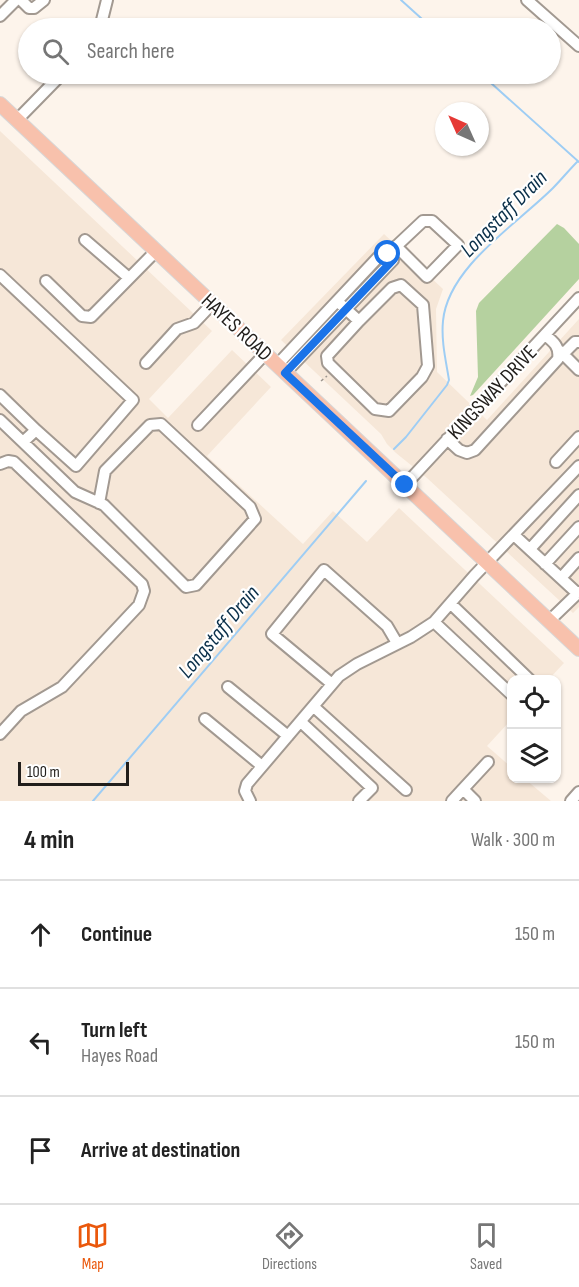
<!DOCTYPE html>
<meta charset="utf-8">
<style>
body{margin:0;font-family:"Sofia Sans Condensed",sans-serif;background:#f2f2f2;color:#222}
.controls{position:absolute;right:18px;bottom:18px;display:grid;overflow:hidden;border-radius:12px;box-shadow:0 2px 4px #0004}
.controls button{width:54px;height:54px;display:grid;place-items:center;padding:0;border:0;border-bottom:2px solid #e0e0e0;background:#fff;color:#222;font:30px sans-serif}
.compass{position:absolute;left:435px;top:102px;width:54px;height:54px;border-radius:50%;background:#fff;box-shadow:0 2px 4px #0004;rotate:315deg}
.scale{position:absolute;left:18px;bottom:15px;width:111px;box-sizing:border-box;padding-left:6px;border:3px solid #211e1b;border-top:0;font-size:16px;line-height:21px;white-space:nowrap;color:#211e1b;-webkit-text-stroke:4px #fff;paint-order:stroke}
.stop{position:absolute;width:18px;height:18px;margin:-14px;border:4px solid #1a73e8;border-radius:50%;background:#fff}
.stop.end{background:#1a73e8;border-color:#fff;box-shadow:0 2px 6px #0008}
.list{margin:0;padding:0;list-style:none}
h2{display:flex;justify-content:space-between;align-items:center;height:78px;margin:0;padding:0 24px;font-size:26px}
h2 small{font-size:20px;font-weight:400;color:#767676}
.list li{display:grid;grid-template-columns:39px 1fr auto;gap:18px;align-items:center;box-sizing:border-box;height:108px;padding:0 24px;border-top:2px solid #e0e0e0}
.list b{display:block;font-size:22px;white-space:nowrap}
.list p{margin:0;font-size:20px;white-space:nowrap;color:#767676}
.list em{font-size:20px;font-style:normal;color:#767676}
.icon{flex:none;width:33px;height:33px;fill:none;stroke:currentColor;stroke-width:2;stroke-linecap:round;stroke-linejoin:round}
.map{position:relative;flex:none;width:579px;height:801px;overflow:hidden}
.search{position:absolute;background:#fff;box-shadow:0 2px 4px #0004;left:18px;right:18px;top:18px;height:66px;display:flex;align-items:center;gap:15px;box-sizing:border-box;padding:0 21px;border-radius:33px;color:#767676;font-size:22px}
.sheet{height:402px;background:#fff}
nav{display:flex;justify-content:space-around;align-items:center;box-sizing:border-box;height:84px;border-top:2px solid #e0e0e0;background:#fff;font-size:16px;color:#767676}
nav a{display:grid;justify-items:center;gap:3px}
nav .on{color:#ea580c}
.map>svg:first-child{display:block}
.built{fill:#f6e7d8}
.forest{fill:#b5d19f}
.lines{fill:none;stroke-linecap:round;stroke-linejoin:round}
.stream{stroke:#9ecdf4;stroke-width:2}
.minor-casing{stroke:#a29991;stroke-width:14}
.major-casing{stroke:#d7d6d6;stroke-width:16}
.path{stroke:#9d9790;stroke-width:1.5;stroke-dasharray:3 3;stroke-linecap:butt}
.minor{stroke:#fff;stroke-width:10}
.major{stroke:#f8c1ac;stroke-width:14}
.route{stroke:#1a73e8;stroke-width:8}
.labels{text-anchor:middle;stroke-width:4.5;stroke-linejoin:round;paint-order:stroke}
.street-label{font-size:21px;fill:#211e1b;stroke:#fff}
.water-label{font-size:22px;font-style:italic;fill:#0a2f49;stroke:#fff}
</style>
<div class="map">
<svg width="579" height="801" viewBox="0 0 579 801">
<rect width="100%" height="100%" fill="#fdf4eb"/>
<path class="built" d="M0 131 212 331 149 399 168 418 232 350 271 387 207 456 303 544 333 511 367 542 399 508 564 663 549 679 512 680 511 720 487 746 511 767 512 778 525 779 551 801H0Z
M384 234 443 289 436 309 437 372 487 420 579 319V607L573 613 427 478 396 453 387 444 381 434 281 340Z"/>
<path class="forest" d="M557 224 564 228 579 244V279L473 395 470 396 478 377 476 311 479 303Z"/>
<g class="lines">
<path class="stream" d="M401 0 432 28
M481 74 579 162
M394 449 406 437 447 385 449 380C446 361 441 341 443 321 448 267 517 224 553 188 561 180 569 170 578 161
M93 801 366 481"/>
<g class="minor-casing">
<path id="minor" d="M21 0 29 8H34L44 0
M527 0 579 46
M0 16 16 0
M100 28 107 0
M17 120 62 74
M85 240 129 278
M388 254 423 221H432L458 245 427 277 396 246
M0 275 133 400 76 466 36 430 23 442
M46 281 82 316 91 317 156 251
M337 301 359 321 392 288 401 285 423 305 428 366 422 377 389 411 375 409 328 363 327 356 359 321
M560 351 579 370
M563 354 575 342H579
M146 363 177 329 194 323 212 304
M277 365 384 251 393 260 285 373
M0 395 36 430
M0 420 75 492 104 505 186 587 196 585 255 519 250 507 161 424 150 425 105 471 99 503
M198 425 265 354
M447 439 459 450 467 453 475 450 558 359C560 347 554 342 545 335
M556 462 579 437
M0 464 8 461 14 462 142 584 144 591 139 605 62 687 21 711 0 734
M405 485 579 298
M514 535 577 593
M530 549 579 495
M545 564 579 527
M561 578 579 558
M451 604 530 680
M549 621 579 592
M434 622 512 695
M332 684 272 634 324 570 387 626 397 643
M228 687 288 736
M314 707 406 790
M205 719 262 766
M301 722 372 788 359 801
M463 789 488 762
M250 801 245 791 247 784 339 676 357 664 411 637 434 622 474 576 579 466
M452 801 463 789 475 801
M571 801 579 792"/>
</g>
<g class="major-casing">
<path id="major" d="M0 104 579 649"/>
</g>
<path class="path" d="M321 381 327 376"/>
<use href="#minor" class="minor"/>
<use href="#major" class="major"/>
</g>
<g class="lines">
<path class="route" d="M388 254 393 260 285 373 405 485"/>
</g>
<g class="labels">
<g class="street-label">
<text transform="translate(237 327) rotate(43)" y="7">HAYES ROAD</text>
<text transform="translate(492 392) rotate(-47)" y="7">KINGSWAY DRIVE</text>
</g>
<g class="water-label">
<text transform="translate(503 213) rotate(-45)" y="8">Longstaff Drain</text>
<text transform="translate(218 631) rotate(-50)" y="8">Longstaff Drain</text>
</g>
</g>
</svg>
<div class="controls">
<button><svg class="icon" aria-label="locate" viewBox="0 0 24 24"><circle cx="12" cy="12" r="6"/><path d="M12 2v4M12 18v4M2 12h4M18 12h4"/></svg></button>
<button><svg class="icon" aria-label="layers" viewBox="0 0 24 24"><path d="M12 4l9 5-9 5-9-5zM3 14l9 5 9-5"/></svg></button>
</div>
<svg class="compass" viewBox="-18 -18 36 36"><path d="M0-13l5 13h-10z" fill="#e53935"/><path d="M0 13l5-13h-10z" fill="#767676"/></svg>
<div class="scale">100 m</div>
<div class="stop" style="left:388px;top:254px"></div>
<div class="stop end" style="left:405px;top:485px"></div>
<div class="search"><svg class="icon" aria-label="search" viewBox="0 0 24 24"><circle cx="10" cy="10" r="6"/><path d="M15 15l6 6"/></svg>Search here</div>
</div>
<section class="sheet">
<h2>4 min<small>Walk · 300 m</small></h2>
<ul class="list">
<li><svg class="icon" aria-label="ahead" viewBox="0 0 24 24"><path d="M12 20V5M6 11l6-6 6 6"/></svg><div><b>Continue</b></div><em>150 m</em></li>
<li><svg class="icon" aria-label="left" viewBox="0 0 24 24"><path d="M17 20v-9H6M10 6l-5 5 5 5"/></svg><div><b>Turn left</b><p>Hayes Road</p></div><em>150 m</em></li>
<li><svg class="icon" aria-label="arrive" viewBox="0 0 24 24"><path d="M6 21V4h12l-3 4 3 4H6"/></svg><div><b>Arrive at destination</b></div></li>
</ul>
</section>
<nav>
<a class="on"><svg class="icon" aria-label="map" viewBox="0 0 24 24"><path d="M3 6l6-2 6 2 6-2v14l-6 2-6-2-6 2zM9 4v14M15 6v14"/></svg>Map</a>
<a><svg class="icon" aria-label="directions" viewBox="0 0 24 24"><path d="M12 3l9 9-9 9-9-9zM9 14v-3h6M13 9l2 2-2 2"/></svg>Directions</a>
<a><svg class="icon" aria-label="saved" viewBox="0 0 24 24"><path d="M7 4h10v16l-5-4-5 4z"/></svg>Saved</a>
</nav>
